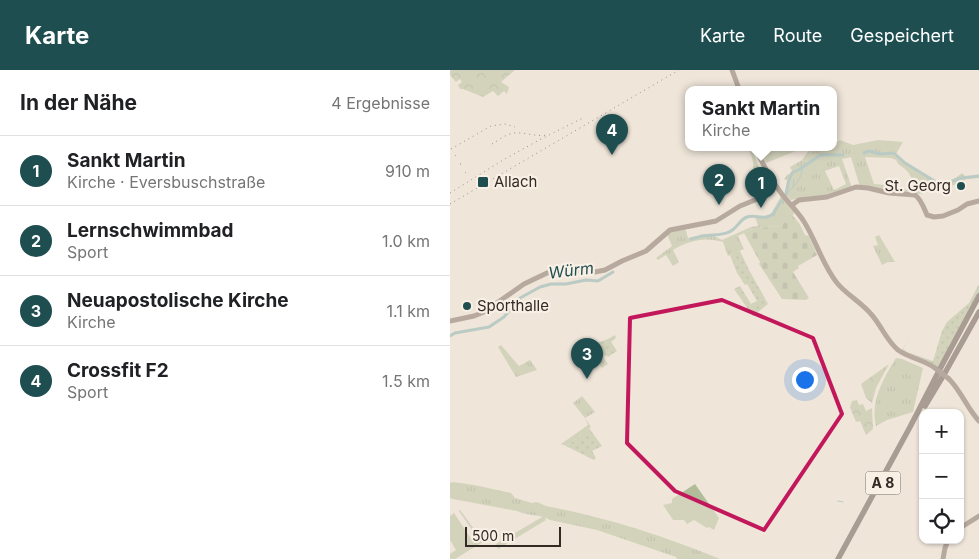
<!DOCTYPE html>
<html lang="de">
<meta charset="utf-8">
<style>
body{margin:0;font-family:Inter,sans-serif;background:#f6f6f6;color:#202124}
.controls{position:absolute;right:15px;bottom:15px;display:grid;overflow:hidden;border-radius:10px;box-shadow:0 1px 4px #0004}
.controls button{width:45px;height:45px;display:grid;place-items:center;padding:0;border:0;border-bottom:1px solid #e0e0e0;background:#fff;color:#202124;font:25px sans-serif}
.scale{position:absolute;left:15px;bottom:12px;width:96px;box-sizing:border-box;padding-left:5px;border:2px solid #332a26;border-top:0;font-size:14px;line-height:18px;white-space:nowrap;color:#332a26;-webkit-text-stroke:4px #f8efe5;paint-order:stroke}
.you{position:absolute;left:354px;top:309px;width:18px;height:18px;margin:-12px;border:4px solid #fff;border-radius:50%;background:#1a73e8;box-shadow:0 0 0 8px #1a73e833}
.badge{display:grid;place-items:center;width:32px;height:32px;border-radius:50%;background:#1f4e51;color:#fff;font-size:16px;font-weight:700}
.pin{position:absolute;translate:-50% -41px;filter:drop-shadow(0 1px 2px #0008)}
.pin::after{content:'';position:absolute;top:26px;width:18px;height:15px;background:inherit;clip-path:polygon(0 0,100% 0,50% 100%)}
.popup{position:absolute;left:235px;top:16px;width:152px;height:65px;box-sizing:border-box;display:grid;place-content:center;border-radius:10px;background:#fff;filter:drop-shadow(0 1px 4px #0005);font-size:16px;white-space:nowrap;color:#757577}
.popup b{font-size:19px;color:#202124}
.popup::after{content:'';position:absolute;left:50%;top:100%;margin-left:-10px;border:10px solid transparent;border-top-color:#fff}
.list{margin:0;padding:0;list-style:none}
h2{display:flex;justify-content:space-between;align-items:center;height:65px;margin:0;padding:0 20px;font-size:21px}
h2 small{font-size:16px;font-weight:400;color:#757577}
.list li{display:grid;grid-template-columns:32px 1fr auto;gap:15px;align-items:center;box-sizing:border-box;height:70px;padding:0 20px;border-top:1px solid #e0e0e0}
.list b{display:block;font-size:19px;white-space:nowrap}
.list p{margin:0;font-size:16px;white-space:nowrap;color:#757577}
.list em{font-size:16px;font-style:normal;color:#757577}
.icon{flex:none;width:28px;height:28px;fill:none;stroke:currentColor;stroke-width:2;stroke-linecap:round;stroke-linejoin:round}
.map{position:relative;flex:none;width:529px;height:489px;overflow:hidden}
header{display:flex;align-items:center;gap:30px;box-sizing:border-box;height:70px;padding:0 25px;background:#1f4e51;color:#fff}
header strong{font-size:24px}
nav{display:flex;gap:28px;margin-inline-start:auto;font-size:18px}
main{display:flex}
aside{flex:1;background:#fff}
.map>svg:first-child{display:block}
.grass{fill:url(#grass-dots)}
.forest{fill:url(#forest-crowns)}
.cemetery{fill:url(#cemetery-stones)}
.park{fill:url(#park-tufts);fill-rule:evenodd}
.garden{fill:#b1bd9a}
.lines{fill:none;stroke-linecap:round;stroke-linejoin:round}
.stream{stroke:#7aa8aa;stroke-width:1}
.river{stroke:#7aa8aa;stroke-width:3}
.major{stroke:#746158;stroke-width:5}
.highway{stroke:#53443e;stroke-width:5.5}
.rail{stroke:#332a26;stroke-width:1;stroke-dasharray:1 4;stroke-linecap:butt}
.major-bridge{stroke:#746158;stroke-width:5}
.marked{fill:none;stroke:#c2185b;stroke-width:4;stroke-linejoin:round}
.poi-dot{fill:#1f4e51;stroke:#f8efe5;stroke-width:2}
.labels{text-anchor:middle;stroke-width:4.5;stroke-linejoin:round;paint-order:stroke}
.shield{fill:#f8efe5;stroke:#6e655f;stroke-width:1}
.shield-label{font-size:14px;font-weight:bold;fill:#332a26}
.poi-label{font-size:15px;fill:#332a26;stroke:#f8efe5;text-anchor:start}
.water-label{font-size:16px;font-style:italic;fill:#1f4e51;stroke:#f8efe5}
</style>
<header>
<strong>Karte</strong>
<nav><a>Karte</a><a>Route</a><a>Gespeichert</a></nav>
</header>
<main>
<aside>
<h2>In der Nähe<small>4 Ergebnisse</small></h2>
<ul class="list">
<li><span class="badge">1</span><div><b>Sankt Martin</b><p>Kirche · Eversbuschstraße</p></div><em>910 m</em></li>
<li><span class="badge">2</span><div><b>Lernschwimmbad</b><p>Sport</p></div><em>1.0 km</em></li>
<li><span class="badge">3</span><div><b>Neuapostolische Kirche</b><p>Kirche</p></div><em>1.1 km</em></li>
<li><span class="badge">4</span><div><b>Crossfit F2</b><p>Sport</p></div><em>1.5 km</em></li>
</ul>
</aside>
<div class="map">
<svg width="529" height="489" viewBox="0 0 529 489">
<defs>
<pattern id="grass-dots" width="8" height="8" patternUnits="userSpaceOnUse" patternTransform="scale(1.25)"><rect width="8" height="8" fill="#b1bd9a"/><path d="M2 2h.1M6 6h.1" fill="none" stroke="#919a7d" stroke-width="1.8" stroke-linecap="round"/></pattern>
<pattern id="forest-crowns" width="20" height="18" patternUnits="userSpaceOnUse" patternTransform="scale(1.25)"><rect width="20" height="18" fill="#b1bd9a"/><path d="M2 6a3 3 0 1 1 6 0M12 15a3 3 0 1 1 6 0" fill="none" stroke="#919a7d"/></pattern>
<pattern id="cemetery-stones" width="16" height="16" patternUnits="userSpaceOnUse" patternTransform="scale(1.25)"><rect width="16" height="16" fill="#b1bd9a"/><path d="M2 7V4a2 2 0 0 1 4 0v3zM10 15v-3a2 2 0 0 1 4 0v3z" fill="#919a7d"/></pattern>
<pattern id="park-tufts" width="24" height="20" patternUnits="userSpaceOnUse" patternTransform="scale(1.25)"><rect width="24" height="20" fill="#b1bd9a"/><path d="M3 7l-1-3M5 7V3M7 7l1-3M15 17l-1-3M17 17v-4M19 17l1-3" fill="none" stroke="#919a7d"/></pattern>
</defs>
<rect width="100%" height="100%" fill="#efe5d9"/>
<path class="grass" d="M290 181 299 200 318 234 303 246 284 219 290 216 301 234 307 231 297 214 295 215 287 203 280 185 283 184 287 185 286 182Z
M529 214V224L489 298 452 280 459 269 453 279 457 282 483 291 492 261 497 252 519 233Z
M165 265 166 268 161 272 167 281 158 287 156 285 153 287 158 294 152 298 141 283 137 285 133 278C143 273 155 272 165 265Z
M139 358 152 376 142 381 146 388 144 390 116 376 130 366Z"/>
<path class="forest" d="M0 0H65L51 12 59 17 57 24 54 21 48 26 43 21 33 27 13 19H10L8 15 12 12 10 9 6 12 0 5Z
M439 294 426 318 422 333 416 328 411 314Z
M407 330 409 335 413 334 416 341 422 338 423 359 416 365 410 351 406 352 400 337 402 331Z"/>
<path class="cemetery" d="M342 145 349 153 355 165 359 166 367 185 348 196 349 198 343 202 359 228 356 230 332 229 309 194 310 192 294 163 305 158 331 156Z"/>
<path class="park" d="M390 70 403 75 428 70 453 72 446 84 456 94 488 113 495 114 504 109 512 103 516 107 529 105V108L517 109 497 118 469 124 440 122 410 117 401 87 392 89 402 118 379 126H362L341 130 335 124 338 111 334 109 338 104H340L342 101 340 97 352 90 361 77H384V74ZM415 87 441 88 446 90C449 97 453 96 457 101 460 104 464 111 462 115 458 124 446 118 440 116 435 115 429 114 424 114ZM389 96 396 114 384 120 375 101Z
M297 77H301L309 97 317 109 309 116 298 105 303 101C304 91 302 85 297 77Z
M331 126 344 141V144L331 156 305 158 288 166 294 179 287 182V185L285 186 283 184 278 186 273 172C256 166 237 171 223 180L229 192 223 196 216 185 208 190 206 188 222 176 217 164 219 162 235 158 238 168 263 164 264 166 272 170 301 157 308 156 305 146 316 148 320 146Z
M429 165 445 192H438L432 195 423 176 428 175 425 167Z
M51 275 69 296 80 290 87 300 66 307 48 277Z
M446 288 452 289 473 298 463 342 437 350 426 356C420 331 433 309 446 288Z
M132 326 145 342 135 348 141 357 130 366 116 376 111 374 138 355 135 348 123 333Z
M3 412 24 415 61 423 65 428 82 433C88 431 90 434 96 436 155 447 214 466 270 489H227L226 487 147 460 100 450C90 444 78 446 67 441L3 429 0 428V413Z"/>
<path class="garden" d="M308 77H356L316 93Z
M245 414 269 448 264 460 259 457 257 458 244 450 237 454 234 450H223L213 435 222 433V429Z
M10 440 30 467 38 463 41 467 5 489H0V484L6 480 0 470V446L4 443 22 470 27 467 9 441Z
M94 446 96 450 48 479 46 474Z"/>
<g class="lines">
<path class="stream" d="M343 117 344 110
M336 124C343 118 353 108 352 98
M388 431 393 432"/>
<path class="river" d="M414 83 419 81 430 84 444 83 455 93 491 115 511 108 529 106
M338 113 342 103 350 99 369 86 372 85H393
M241 169C245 168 248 167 252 166 261 164 271 166 279 162 287 159 289 150 297 147 306 144 313 151 323 144L336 124 338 114
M0 266 5 263 39 257 54 247 70 228 90 217 101 214H116L136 210 148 211 163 202"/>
<path class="major" d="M282 0 289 19
M305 77C312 93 320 108 331 123 338 132 346 140 353 150 366 170 372 194 387 213 397 225 411 232 421 244 431 255 436 270 448 280 459 288 474 290 485 298
M342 135 349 130 377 127 406 117 418 118 439 123 465 125C471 129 474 138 477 145L484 147 493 146 508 140 517 134 529 131
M0 251 24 246 34 242 74 214 97 203 102 202 122 200 145 202 155 200 172 191 196 181 220 160 266 151 290 136 310 128 326 116
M499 309C511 321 517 338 529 351
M510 458 529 446
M493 489 495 478 498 470"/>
<path class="highway" d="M475 336 496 301 529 242
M388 489 460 357 492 295 529 226"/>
<path class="rail" d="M42 74C49 70 56 64 64 63 75 62 86 67 97 65
M1 79 41 56 55 54 65 57
M5 86 6 85
M10 94H11
M15 103 16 102
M0 123 53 90 91 69 135 47
M0 134 229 0"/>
<path class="major-bridge" d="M485 298 499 309"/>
</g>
<path d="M0 0H529V489H0ZM272 230 363 268 392 344 314 460 225 421 177 373 180 248Z" fill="#efe5d9" fill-opacity=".55" fill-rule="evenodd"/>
<path class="marked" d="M272 230 363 268 392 344 314 460 225 421 177 373 180 248Z"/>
<g class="poi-dot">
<rect x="27" y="106" width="12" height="12" rx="2.5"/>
<circle cx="511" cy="116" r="5"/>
<circle cx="17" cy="236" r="5"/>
</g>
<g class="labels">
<rect class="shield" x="415.5" y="401.5" width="35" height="23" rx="4"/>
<g class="shield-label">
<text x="433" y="418">A 8</text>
</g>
<g class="poi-label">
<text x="44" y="117">Allach</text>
<text x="501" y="121" text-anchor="end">St. Georg</text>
<text x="27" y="241">Sporthalle</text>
</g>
<g class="water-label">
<text transform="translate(121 200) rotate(-7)" y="6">Würm</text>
</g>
</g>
</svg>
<div class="controls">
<button>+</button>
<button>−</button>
<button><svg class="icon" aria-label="locate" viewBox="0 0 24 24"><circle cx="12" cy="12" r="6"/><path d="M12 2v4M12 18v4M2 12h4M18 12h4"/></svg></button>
</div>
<div class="scale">500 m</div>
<div class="you"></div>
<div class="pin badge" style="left:311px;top:138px">1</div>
<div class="popup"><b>Sankt Martin</b>Kirche</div>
<div class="pin badge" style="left:269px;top:135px">2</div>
<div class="pin badge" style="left:137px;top:309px">3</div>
<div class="pin badge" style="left:162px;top:85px">4</div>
</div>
</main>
